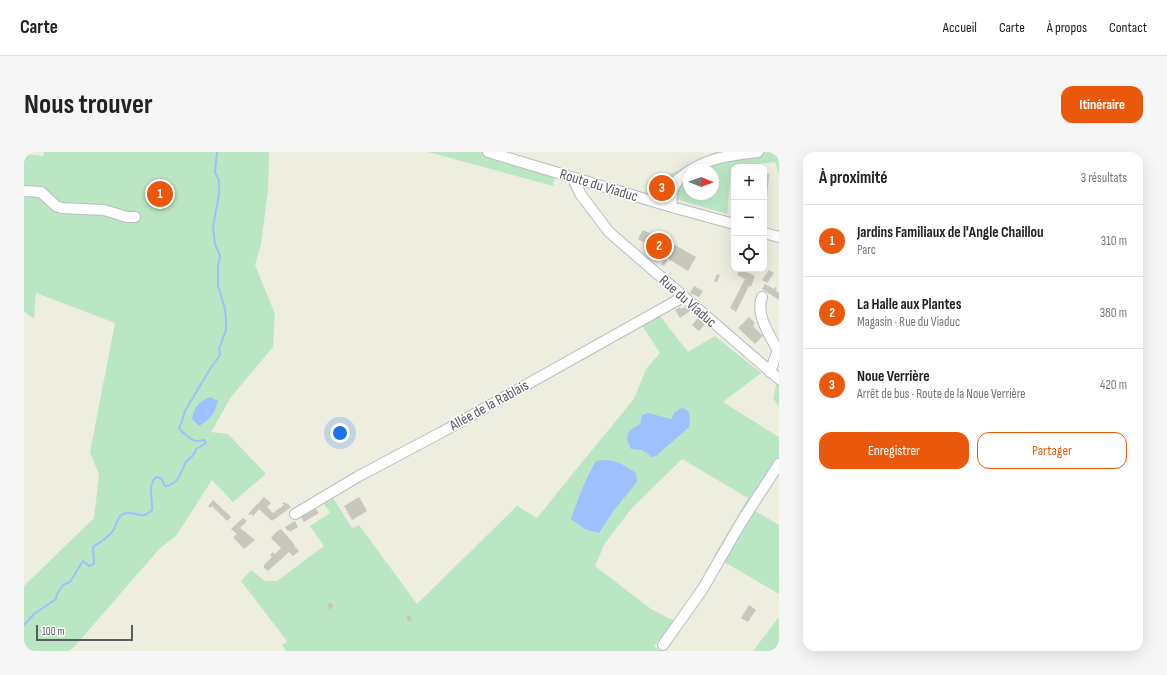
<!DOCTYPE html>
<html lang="fr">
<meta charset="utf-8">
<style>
body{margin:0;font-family:"Sofia Sans Condensed",sans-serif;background:#f6f6f6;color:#222}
.controls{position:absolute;right:12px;top:12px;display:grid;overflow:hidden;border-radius:8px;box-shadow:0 4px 16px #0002}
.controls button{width:36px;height:36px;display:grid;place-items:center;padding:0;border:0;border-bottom:1px solid #e0e0e0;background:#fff;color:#222;font:20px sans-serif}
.compass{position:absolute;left:659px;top:12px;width:36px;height:36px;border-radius:50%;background:#fff;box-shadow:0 4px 16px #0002;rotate:91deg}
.scale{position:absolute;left:12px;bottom:10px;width:97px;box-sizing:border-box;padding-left:4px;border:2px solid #595b62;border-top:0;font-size:11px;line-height:14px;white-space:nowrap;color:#595b62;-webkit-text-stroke:3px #fff;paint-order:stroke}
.you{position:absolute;left:316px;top:281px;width:14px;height:14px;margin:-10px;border:3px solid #fff;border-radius:50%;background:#1a73e8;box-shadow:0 0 0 6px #1a73e833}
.badge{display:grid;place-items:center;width:26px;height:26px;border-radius:50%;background:#ea580c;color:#fff;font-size:13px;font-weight:700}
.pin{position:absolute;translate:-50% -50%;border:2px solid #fff;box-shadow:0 1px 4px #0006}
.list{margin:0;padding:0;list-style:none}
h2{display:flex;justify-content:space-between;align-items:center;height:52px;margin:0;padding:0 16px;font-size:17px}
h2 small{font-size:13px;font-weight:400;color:#767676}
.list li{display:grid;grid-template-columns:26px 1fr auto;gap:12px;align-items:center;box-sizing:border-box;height:72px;padding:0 16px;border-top:1px solid #e0e0e0}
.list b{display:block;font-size:15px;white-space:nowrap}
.list p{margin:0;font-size:13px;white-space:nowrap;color:#767676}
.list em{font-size:13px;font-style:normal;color:#767676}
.actions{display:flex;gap:8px;padding:12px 16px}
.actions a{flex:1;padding:9px 0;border:1px solid #ea580c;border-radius:12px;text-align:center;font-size:14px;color:#ea580c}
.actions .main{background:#ea580c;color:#fff}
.icon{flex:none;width:22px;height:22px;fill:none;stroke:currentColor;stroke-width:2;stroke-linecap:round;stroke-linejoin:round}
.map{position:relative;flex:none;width:755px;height:499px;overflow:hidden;border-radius:12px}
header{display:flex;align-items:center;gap:24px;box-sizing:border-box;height:56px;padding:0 20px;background:#fff;border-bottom:1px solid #e0e0e0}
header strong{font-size:19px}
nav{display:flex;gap:22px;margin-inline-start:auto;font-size:14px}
.intro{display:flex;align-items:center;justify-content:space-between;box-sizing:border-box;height:96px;padding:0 24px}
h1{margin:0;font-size:28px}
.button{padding:10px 18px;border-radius:12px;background:#ea580c;color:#fff;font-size:14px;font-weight:700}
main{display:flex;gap:24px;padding:0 24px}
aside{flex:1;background:#fff;border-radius:12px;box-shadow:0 4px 16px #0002}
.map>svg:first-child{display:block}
.green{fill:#bbe6c4;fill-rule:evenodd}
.water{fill:#9ec0ff}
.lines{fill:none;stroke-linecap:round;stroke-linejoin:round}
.stream{stroke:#9ec0ff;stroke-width:2}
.building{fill:#c8c7bd}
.minor-casing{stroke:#bbbcc3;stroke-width:12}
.minor{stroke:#fff;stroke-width:10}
.labels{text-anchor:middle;stroke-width:3;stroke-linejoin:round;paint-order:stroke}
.street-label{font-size:15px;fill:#595b62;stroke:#fff}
</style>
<header>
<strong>Carte</strong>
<nav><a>Accueil</a><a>Carte</a><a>À propos</a><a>Contact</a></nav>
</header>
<div class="intro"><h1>Nous trouver</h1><a class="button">Itinéraire</a></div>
<main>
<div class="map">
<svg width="755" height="499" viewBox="0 0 755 499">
<rect width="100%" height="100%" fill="#edede0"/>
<path class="green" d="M20 0H245L244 38 237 92 231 113 251 162 249 195 207 245 187 280 204 282 242 322 209 350 188 328 152 384 136 396 51 494 45 499H0V434L70 366 75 323 66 300 91 171 12 141 10 167 0 159V2L19 4Z
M404 0H482L533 14 529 34Z
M692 0H755V23L751 10 708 15 703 62 629 40 642 24ZM665 18H689V42H665Z
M631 158 664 200 691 184 737 221 699 250 755 285V320L731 359 755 373V442L690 404 724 346 658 307 608 356 581 391 571 414 627 457 650 469 630 494 636 499H262L258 493 263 489 217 429 227 418 241 429H253L300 394 286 374 306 361 299 350 309 346 328 376 335 373 393 452 493 354 513 366 559 309 610 247 622 217 636 201 614 167ZM572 309 591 357 575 381 554 347 565 321Z
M755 222V255L749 246Z
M755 465V499H729Z"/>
<path class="water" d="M186 245 194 249C190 262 187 267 175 274L168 267C171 253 174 251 186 245Z
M657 256 662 257C667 262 666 268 665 275L632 304 627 305C621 298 616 297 607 297L603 288 604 281 609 276 616 272 618 263 624 261 647 267 651 260Z
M582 308C594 309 602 314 612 321L613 330 591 357 575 381 561 377 547 367C554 347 561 327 572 309Z"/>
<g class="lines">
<path class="stream" d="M0 473 10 462 32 447 33 442 39 433 46 430 59 409 65 414 68 413 70 411 69 395C77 389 85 386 90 377 93 372 93 365 99 362 111 357 116 370 128 358 129 346 123 334 132 325L137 326 141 334C156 332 156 320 162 310 166 305 170 305 172 297L182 291 180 288C171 290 169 289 162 283 159 280 157 280 155 276L158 269 161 259 186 217 196 203 195 197 202 178V167L201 157 194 134V113L196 104 191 92 189 75 195 42V29L191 20 193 0"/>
</g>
<path class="building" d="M740 22H745L743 46H740Z
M619 78 633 84V83L672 105 664 119 620 92 621 91 614 87Z
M641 106 643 108 640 114 637 113Z
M716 117 731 124 727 135 725 134 712 160 706 156 721 127 713 123Z
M745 118 750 121 743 131 738 128Z
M693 122 696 123 693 130 690 129Z
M741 132 750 137 751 135 753 136 752 139 755 141V148L738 137Z
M670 134 679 139 675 145 666 141Z
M656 155 657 157 661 155 666 159 656 166 651 158Z
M725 165 731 171 729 174 739 184 731 192 714 176Z
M674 166 681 172 675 179 668 173Z
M240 345 247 351 243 355 249 361 260 353 258 351 260 350 262 352 263 351 267 355 248 369 235 357 229 364 227 362 226 363 224 362Z
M335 345 343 359 328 368 320 354Z
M189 348 207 365 203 369 188 354 186 356 184 354Z
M292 357 295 361 280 370 277 365Z
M219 366 223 369 216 376 231 388 220 397 209 385 213 382 207 377Z
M271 369 274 375 266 380 265 378 264 379 261 375Z
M257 377 271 393 270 394 275 399 269 404 265 400 244 419 240 416V413L248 405 246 403 249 400 251 402 257 396 247 386 252 380Z
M306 450 310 454 305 458 304 453Z
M725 453 732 458 724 470 717 466Z
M387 463V469H383V464Z"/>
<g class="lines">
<g class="minor-casing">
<path id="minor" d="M464 0 648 55 710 72
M667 18C687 5 711 3 734 0
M552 26 551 31 557 43 585 80 755 227
M0 39 17 40 32 54 38 56 80 58 103 65H111
M631 50 644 35 665 19
M648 55C647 46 647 37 653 30
M740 81 755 85
M738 145C731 163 746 183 754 199
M746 220 755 195
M271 362 335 324 418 280 659 145
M639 493 678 438 718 369 755 312"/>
</g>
<use href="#minor" class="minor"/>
</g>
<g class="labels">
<g class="street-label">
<text transform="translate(575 33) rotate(17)" y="5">Route du Viaduc</text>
<text transform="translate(664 149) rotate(41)" y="5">Rue du Viaduc</text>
<text transform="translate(465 253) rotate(-29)" y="5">Allée de la Rablais</text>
</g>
</g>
</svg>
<div class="controls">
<button>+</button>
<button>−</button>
<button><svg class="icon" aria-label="locate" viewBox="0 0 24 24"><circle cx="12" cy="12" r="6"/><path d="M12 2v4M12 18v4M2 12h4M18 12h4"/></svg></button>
</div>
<svg class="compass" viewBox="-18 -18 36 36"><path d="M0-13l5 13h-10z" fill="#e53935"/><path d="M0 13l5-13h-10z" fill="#767676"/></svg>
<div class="scale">100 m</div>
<div class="you"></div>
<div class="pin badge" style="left:136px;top:42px">1</div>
<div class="pin badge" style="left:635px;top:94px">2</div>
<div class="pin badge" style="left:638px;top:36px">3</div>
</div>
<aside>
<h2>À proximité<small>3 résultats</small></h2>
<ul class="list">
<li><span class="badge">1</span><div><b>Jardins Familiaux de l'Angle Chaillou</b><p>Parc</p></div><em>310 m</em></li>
<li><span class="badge">2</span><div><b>La Halle aux Plantes</b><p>Magasin · Rue du Viaduc</p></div><em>380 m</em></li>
<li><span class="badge">3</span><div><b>Noue Verrière</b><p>Arrêt de bus · Route de la Noue Verrière</p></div><em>420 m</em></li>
</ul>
<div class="actions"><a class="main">Enregistrer</a><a>Partager</a></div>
</aside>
</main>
